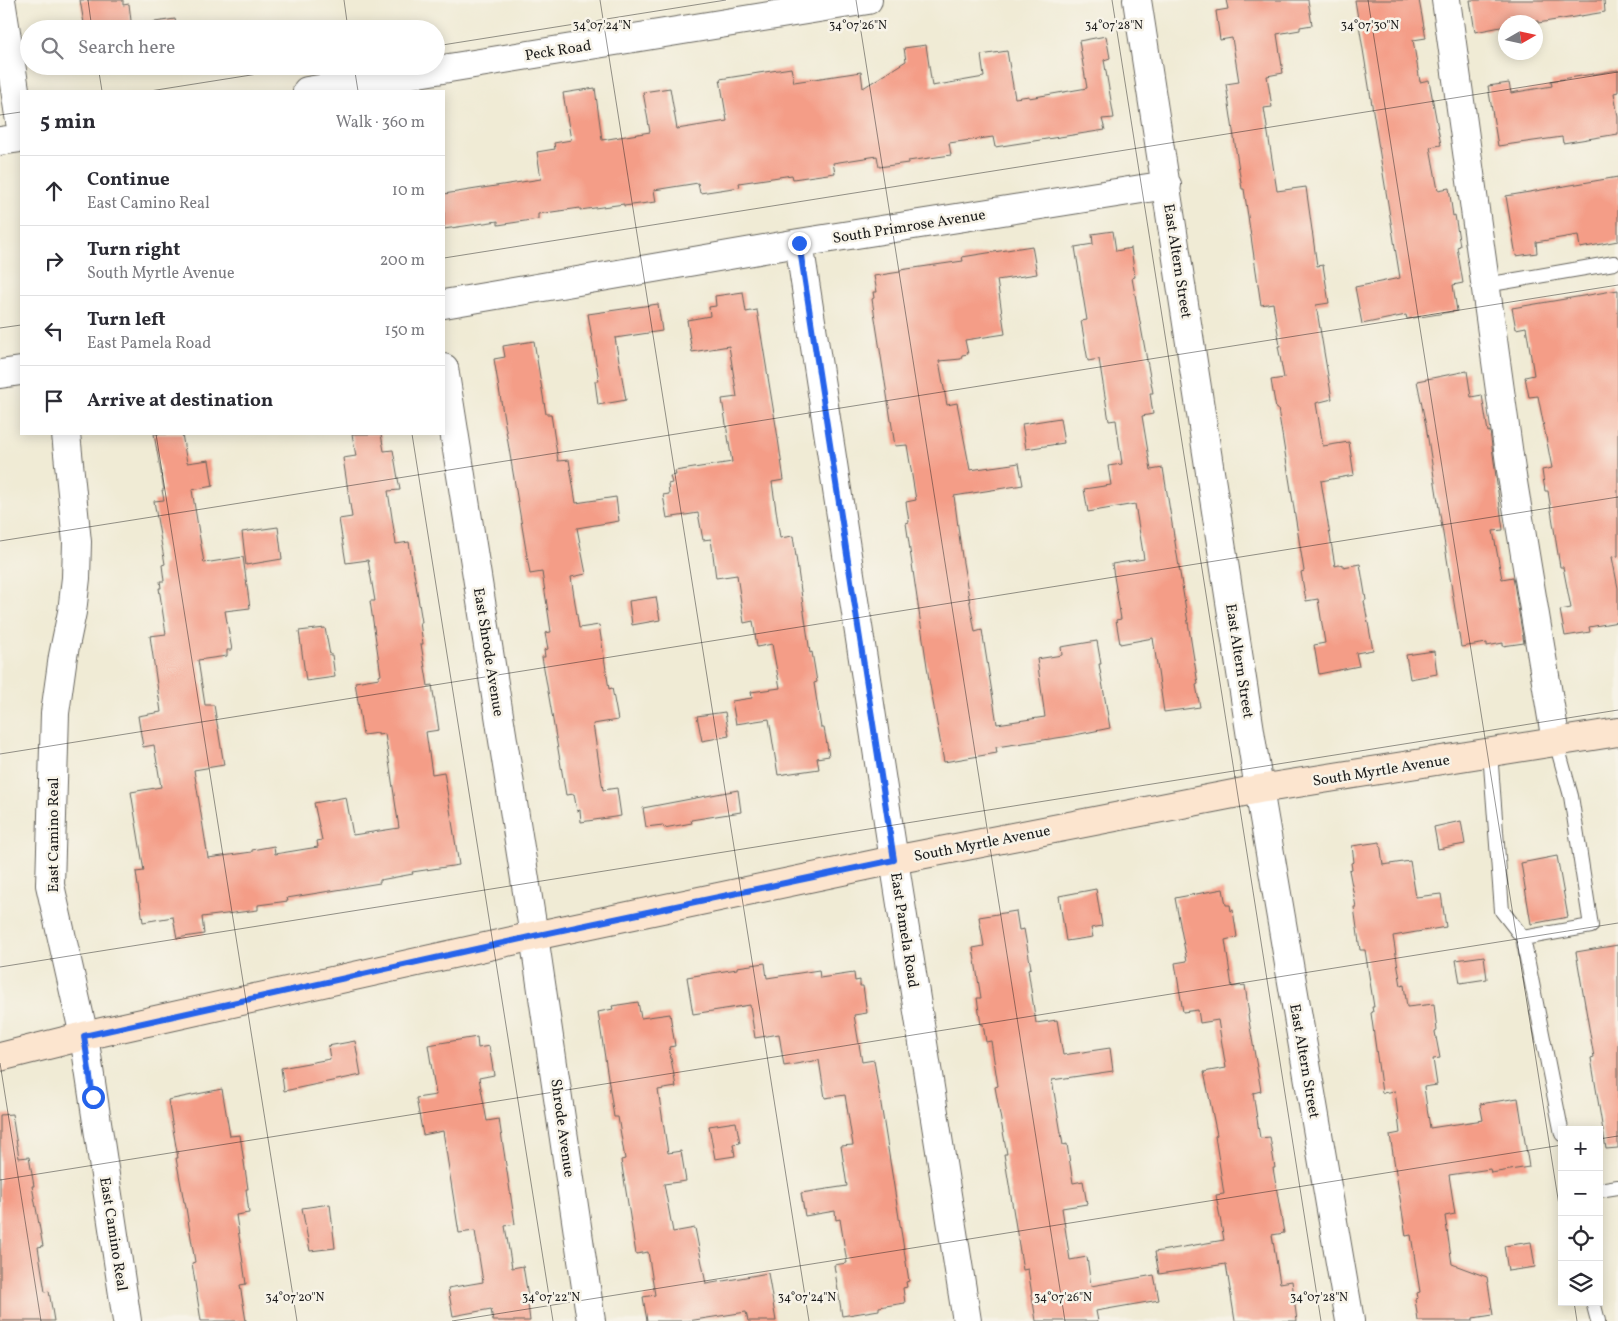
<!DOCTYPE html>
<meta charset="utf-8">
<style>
body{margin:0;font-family:Vollkorn,serif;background:#f2f2f3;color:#2b2b33}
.controls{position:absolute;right:15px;bottom:15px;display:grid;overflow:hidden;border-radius:0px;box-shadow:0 2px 12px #0003}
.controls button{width:45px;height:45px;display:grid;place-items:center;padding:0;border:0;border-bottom:1px solid #e1e1e2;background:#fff;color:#2b2b33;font:25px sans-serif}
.compass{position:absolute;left:1498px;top:15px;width:45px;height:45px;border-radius:50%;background:#fff;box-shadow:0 2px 12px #0003;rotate:81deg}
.stop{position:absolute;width:15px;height:15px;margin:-11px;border:4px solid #2563eb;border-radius:50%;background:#fff}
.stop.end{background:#2563eb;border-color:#fff;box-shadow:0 1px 5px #0008}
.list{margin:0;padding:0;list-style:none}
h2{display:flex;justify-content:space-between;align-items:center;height:65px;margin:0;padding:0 20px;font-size:21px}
h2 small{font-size:16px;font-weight:400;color:#7c7c81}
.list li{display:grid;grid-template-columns:32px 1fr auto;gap:15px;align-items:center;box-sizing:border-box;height:70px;padding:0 20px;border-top:1px solid #e1e1e2}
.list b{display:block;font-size:19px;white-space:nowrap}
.list p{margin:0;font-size:16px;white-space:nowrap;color:#7c7c81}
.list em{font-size:16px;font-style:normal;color:#7c7c81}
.icon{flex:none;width:28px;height:28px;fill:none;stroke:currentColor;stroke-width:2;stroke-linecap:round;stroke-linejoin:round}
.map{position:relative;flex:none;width:1618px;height:1321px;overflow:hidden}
.search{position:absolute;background:#fff;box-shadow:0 2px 12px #0003;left:20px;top:20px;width:425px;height:55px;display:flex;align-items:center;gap:12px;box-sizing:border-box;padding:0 18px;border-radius:28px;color:#7c7c81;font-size:19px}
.panel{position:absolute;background:#fff;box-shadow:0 2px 12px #0003;left:20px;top:90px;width:425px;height:345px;border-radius:0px}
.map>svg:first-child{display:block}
.building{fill:#f49d87}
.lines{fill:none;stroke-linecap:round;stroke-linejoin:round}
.service-casing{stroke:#66645d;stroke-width:16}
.minor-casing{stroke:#66645d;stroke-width:30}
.tertiary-casing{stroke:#66645d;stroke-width:30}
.secondary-casing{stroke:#66645d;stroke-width:30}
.service{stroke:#fff;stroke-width:14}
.minor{stroke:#fff;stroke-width:28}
.tertiary{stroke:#fff;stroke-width:28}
.secondary{stroke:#fce5cf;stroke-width:28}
.route{stroke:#2563eb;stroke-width:6}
.ticks{fill:none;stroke:#1c1c1c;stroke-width:1;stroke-opacity:0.45}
.labels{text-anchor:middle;stroke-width:5;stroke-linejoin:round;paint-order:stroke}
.street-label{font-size:15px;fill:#1c1c1c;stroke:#f7f3e8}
.ticks-label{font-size:12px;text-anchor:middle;fill:#1c1c1c;stroke:#f7f3e8;stroke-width:5;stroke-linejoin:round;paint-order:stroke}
</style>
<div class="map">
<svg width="1618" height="1321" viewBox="0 0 1618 1321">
<rect width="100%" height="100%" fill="#f7f3e8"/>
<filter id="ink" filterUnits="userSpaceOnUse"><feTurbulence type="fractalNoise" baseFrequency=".02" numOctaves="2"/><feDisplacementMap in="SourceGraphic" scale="10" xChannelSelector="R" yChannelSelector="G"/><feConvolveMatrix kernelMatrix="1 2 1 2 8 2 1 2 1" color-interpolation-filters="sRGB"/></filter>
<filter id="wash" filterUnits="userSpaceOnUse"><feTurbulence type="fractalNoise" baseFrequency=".0096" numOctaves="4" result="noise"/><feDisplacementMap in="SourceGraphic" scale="20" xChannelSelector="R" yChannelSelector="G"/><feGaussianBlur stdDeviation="1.12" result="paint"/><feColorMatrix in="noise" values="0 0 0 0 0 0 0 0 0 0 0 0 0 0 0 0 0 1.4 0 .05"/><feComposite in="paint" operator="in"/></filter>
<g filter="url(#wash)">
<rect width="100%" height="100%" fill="#f0ebd5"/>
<g id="blocks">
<path class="building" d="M80 0H123V5L129 4 132 29H85Z
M1226 0H1308L1312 25 1300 27V30L1277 34 1283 73 1267 76 1272 107 1264 108 1277 191 1306 187 1317 266 1323 265 1329 303 1316 305 1332 399 1316 403 1323 446 1349 442 1354 475 1321 481 1335 566 1343 564V567L1360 564 1366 600 1364 601 1373 650 1356 653 1359 666 1319 674 1314 645 1325 643 1318 599 1306 601 1301 572 1304 571 1278 409H1276L1271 380 1284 378 1278 346H1280L1273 303 1261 305 1244 189H1242L1235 144 1226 84 1239 82 1232 38 1220 40 1216 11 1228 9Z
M1355 0H1419L1426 38 1413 40 1420 82 1429 80 1441 145 1430 147 1438 190 1449 188 1453 216 1455 215 1460 246 1457 247 1463 283 1453 285 1457 311 1407 319 1406 315 1362 324 1355 287 1400 278Z
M1470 0H1604L1605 12 1538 23V21L1506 22V26L1475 32Z
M175 19 177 29H149L148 23Z
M1106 36 1110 58 1104 60 1114 118 1102 119 1105 130 995 147 993 137 949 143 951 155 908 161V163L879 167 877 156 833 163 835 173 793 179 792 175 739 183 740 187 700 193 698 183 654 190 656 202 624 206V204L580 210V208L538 214V219L498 225V221L444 229V194L541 179 537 152 555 149 554 143 571 140 563 93 595 88 602 140 650 132 643 92 670 88 677 129 727 121 720 79 791 68 794 82 861 72 863 88 906 61 904 48 926 45 932 86 984 77 981 55 1007 51 1015 98 1029 96V98L1087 88 1079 41Z
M1618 70V92L1614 93 1618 117V134L1563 143 1562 137 1498 146 1488 86 1509 83 1511 93 1552 86 1551 81Z
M1618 177V241L1580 248 1578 235 1536 242 1537 253 1516 256 1506 196Z
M1113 231 1116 251 1131 248 1135 277 1132 278 1153 393H1150L1153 414 1142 416 1151 470 1163 468 1198 684 1196 685 1200 707 1164 712 1153 638 1120 644 1116 620 1121 619 1112 564 1144 559 1135 504 1088 512 1084 489 1111 485 1108 466 1122 464 1116 420 1109 421 1099 359 1088 361 1081 321 1087 320 1075 247 1093 244 1092 234Z
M1032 246 1037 274 997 280 1005 334 965 340 968 354 962 355 961 359 939 361 947 405 957 403 970 470 1019 463 1023 485 954 496 962 557 975 632 982 630 997 724 1045 717 1037 659 1062 655 1061 647 1097 641 1101 664H1099L1110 728 1070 736 996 747 997 753 944 762 929 680 906 523 909 522 906 502 916 500 907 445 895 446 872 299 874 298 873 292H877L874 276 900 272V270L963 261 962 257Z
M1618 290V556L1612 557 1618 588V622L1589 627 1590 632 1565 636 1560 610 1571 608 1563 567H1560L1548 491H1545L1542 470 1552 468 1538 396 1529 397 1525 377 1534 375 1526 327 1516 329 1512 308Z
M743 292 746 312 757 310 777 432 784 480 772 482 780 538 793 536 810 653 812 652 817 682 814 683 821 728H824L829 756 817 758 819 769 778 775 769 719 736 724 732 701 752 698 751 692 780 688 772 644 757 647 753 621 744 623 737 575 716 578 711 539 703 540 698 513 667 518 663 495 669 494 668 484 672 483 670 476 676 475 675 471 732 462 722 399 737 397 729 346 692 352 687 320 710 316 709 307 716 306 715 296Z
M658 304 662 331 615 338 626 400 598 405 595 381H599L588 314Z
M534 341 546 414H551L558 461 569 460 576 503 616 497 619 521 577 528 586 574 571 577 579 628 599 625 609 689 612 688 618 720 593 724 603 790 617 788 621 816 581 822 580 810 577 811 574 794 566 795 542 657H545L544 650 548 649 545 633 551 632 542 572 530 574 494 359 505 357 503 346Z
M1467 371 1471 397 1482 395 1488 432 1490 431 1503 530 1493 531 1502 579 1513 577 1524 643 1503 646V643L1487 646V643L1461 647 1426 426 1417 381Z
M1060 418 1064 443 1026 449 1022 424Z
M154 434H182L187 463 209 460 213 486 192 490 204 563 243 557 250 608 225 611 232 650H227V656L198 660 205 705H214L224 765 194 770 208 858 252 852V850L274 846 275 854 318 847 317 841 322 840 314 803 346 797 353 835 399 828 385 734 378 735V733L363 735 355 682 379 678V676L381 675 370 601H375L368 560 346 563 339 519 352 517 343 458 356 456 352 434H381L384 451 393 450 400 490 388 491 396 544 409 542 422 622H420L423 644H421L428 686 432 685 439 730 426 732 432 774 444 772 459 865 412 872 413 874 380 880V883L287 898 288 901 258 905V910L202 917 204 934 177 938 173 917 143 922 136 872 144 871 131 792 161 787 154 745 143 747 138 716 161 712 150 636 166 634 159 588H161L160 581H164L162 565 165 564 154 501 164 500 162 490H164Z
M278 527 282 559 246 565 242 532Z
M656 597 660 620 632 625 629 601Z
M325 628 330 655H332L335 677 306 681 299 631Z
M1434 651 1437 674 1410 679 1406 655Z
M725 712 729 736 702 741 697 716Z
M738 790 741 812 691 820 692 823 664 828 663 825 646 827 643 808Z
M1461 821 1465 844 1438 849 1434 827Z
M1380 842 1383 865 1410 861 1416 897 1441 894 1446 927 1393 936 1401 986 1404 985 1407 1007 1434 1004 1437 1031 1435 1032 1440 1058 1433 1059 1437 1085 1424 1087 1430 1128 1483 1120 1480 1104 1518 1098 1529 1167 1491 1173 1490 1169 1449 1175 1455 1214 1445 1216 1452 1264 1487 1277 1493 1315 1473 1318V1321H1418L1415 1299 1418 1298 1417 1293 1420 1292 1411 1235 1406 1236 1390 1135 1400 1133 1395 1091 1382 1093 1371 1013 1373 1012 1372 1007H1374L1365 950H1360L1354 907H1356L1349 870 1352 869 1351 863 1354 862 1352 846Z
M1557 856 1568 917 1531 924 1521 863Z
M1096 889 1102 926 1091 928 1093 937 1066 941 1059 896Z
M1223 889 1226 905H1230L1231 911 1233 910 1237 937 1225 940 1232 987 1245 985 1249 1014 1248 1015 1261 1091 1253 1093 1260 1138 1270 1137 1275 1168H1273L1284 1233 1272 1235 1280 1283 1292 1281 1297 1321H1235L1226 1264 1159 1274 1155 1252 1224 1240 1216 1195 1224 1194 1215 1136 1217 1135 1204 1072 1226 1068 1218 1020 1200 1023 1198 1010 1183 1012 1175 963 1187 961 1175 898Z
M1016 911 1019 930 1024 929 1031 968 1028 969 1036 1023 1057 1020 1063 1055 1110 1048 1113 1071 1052 1080 1063 1145 1067 1144 1073 1183 1083 1181 1087 1204 1062 1208 1070 1260 1087 1257 1091 1286 1154 1275 1159 1300 1096 1311 1098 1321H1036L1028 1269 1023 1270 1004 1154H1007L995 1087 998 1086 991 1041 986 1042 983 1024 981 1025 977 998H981L973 948 984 946 979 917Z
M1618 945V1148L1606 1149 1591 1058 1594 1057 1576 952Z
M1484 956 1487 979 1460 983 1456 960Z
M765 963 767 978 819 970 820 978 854 973 855 981 860 980V986H863L867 1013 854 1015 862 1062 874 1060 909 1281 906 1282 907 1287 903 1288 905 1303 879 1307V1310L842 1316 834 1265 847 1263 840 1219 836 1220 835 1211 805 1216 801 1193 847 1186 841 1146 853 1145 845 1095 825 1098 819 1060 784 1066 779 1034 755 1038 750 1005 693 1014 687 977 737 969V967Z
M638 1002 641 1018 670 1014 675 1046 669 1047 676 1087 658 1090 668 1153 681 1151 686 1181 664 1184 673 1232 695 1228 706 1284 768 1273 776 1321H748L746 1312 688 1321H647L643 1297 655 1295 648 1252 636 1254 621 1160 625 1159 618 1117H614L598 1012 613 1009 612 1006Z
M477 1037 478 1048 489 1046 494 1075 479 1078 487 1121 499 1119 515 1224 505 1226 512 1268 523 1266 528 1296H527L530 1321H493L491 1309 453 1316 448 1288 483 1282 475 1231 459 1233 443 1131 423 1135 416 1098 436 1095 428 1045Z
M355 1041 361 1075 284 1091 281 1068 330 1059 328 1046Z
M222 1089 230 1136 240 1135 248 1189H246L249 1213 236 1215 246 1284 240 1285 246 1321H201L192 1263 195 1262 185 1202H184L176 1158H178L168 1100Z
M12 1114 19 1158 29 1157 34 1186H32L43 1246 38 1247 45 1292 49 1291 54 1321H0V1115Z
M736 1122 740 1143 733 1144 735 1156 715 1159 709 1126Z
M330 1204 335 1248 310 1251 302 1208Z
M1531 1242 1535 1267 1508 1271 1504 1246Z"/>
</g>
</g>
<g filter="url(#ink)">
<use href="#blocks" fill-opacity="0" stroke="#66645d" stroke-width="1"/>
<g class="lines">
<g class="service-casing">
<path id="service" d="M1486 285 1614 263
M1490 752 1502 911 1523 938 1591 926 1571 796 1556 742
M1523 938 1562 1134
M1599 1190 1618 1187
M1593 1302 1598 1321"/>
</g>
<g class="minor-casing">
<path id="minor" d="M1137 0 1259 789 1350 1321
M1446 0 1511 470 1556 742
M799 243 894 860 967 1321
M444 304 799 243 1167 185
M444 368 534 936 591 1321
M0 374 21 371"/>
</g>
<g class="tertiary-casing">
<path id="tertiary" d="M1 0 21 128
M307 91 868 0
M0 141 21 138
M66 434 77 542 76 578 72 612 63 656 55 713 50 885 84 1036 127 1321"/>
</g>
<g class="secondary-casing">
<path id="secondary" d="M0 1057 84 1036 534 936 894 860 1259 789 1618 732"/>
</g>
<use href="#service" class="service"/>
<use href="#minor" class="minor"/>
<use href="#tertiary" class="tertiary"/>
<use href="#secondary" class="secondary"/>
</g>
</g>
<g class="lines" filter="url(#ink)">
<path class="route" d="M93 1097 84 1036 534 936 894 860 799 243"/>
</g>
<path class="ticks" d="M88 0 92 29M344 0 348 29M600 0 809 1321M856 0 1065 1321M1112 0 1321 1321M1368 0 1562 1224M436 46 726 0M98 66 102 91M354 66 358 91M150 91 308 66M0 115 21 112M444 258 1618 72M0 328 21 325M156 434 297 1321M412 434 553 1321M0 541 1618 285M0 754 1618 497M0 967 1618 710M0 1063 41 1321M1599 1139 1618 1136M0 1180 1618 923M1574 1302 1577 1321M452 1321 1562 1145"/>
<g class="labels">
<g class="street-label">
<text transform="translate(558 50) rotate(-9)" y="5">Peck Road</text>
<text transform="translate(909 226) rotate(-9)" y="5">South Primrose Avenue</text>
<text transform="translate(1178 261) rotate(81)" y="5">East Altern Street</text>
<text transform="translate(489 652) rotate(81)" y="5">East Shrode Avenue</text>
<text transform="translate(1240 661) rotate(81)" y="5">East Altern Street</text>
<text transform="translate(1381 770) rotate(-9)" y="5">South Myrtle Avenue</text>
<text transform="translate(53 835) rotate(-90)" y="5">East Camino Real</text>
<text transform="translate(982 843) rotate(-11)" y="5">South Myrtle Avenue</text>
<text transform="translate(905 930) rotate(81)" y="5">East Pamela Road</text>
<text transform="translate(1305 1061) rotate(80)" y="5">East Altern Street</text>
<text transform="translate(563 1128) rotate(82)" y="5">Shrode Avenue</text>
<text transform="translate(114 1234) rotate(81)" y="5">East Camino Real</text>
</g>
</g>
<g class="ticks-label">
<text x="602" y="29">34°07'24"N</text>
<text x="858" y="29">34°07'26"N</text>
<text x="1114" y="29">34°07'28"N</text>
<text x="1370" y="29">34°07'30"N</text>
<text x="295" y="1301">34°07'20"N</text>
<text x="551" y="1301">34°07'22"N</text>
<text x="807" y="1301">34°07'24"N</text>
<text x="1063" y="1301">34°07'26"N</text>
<text x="1319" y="1301">34°07'28"N</text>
</g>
</svg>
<div class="controls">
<button>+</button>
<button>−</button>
<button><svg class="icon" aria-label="locate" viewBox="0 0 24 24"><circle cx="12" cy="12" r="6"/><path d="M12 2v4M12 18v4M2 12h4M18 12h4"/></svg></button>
<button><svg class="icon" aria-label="layers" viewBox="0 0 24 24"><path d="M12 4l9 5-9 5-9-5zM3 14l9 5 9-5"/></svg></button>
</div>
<svg class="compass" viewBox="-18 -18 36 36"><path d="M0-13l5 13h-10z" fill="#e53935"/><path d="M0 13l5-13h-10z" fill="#7c7c81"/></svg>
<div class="stop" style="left:93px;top:1097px"></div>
<div class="stop end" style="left:799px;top:243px"></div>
<div class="search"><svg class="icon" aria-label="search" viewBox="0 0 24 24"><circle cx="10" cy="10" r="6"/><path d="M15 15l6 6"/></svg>Search here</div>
<section class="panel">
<h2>5 min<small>Walk · 360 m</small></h2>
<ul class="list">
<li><svg class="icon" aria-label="ahead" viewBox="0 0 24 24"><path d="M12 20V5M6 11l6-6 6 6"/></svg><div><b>Continue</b><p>East Camino Real</p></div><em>10 m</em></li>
<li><svg class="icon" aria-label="right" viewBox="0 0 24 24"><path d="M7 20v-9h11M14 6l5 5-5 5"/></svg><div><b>Turn right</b><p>South Myrtle Avenue</p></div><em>200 m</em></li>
<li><svg class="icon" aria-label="left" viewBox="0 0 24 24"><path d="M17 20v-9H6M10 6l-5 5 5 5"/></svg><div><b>Turn left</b><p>East Pamela Road</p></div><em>150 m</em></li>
<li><svg class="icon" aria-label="arrive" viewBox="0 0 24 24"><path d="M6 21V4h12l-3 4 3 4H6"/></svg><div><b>Arrive at destination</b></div></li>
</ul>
</section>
</div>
